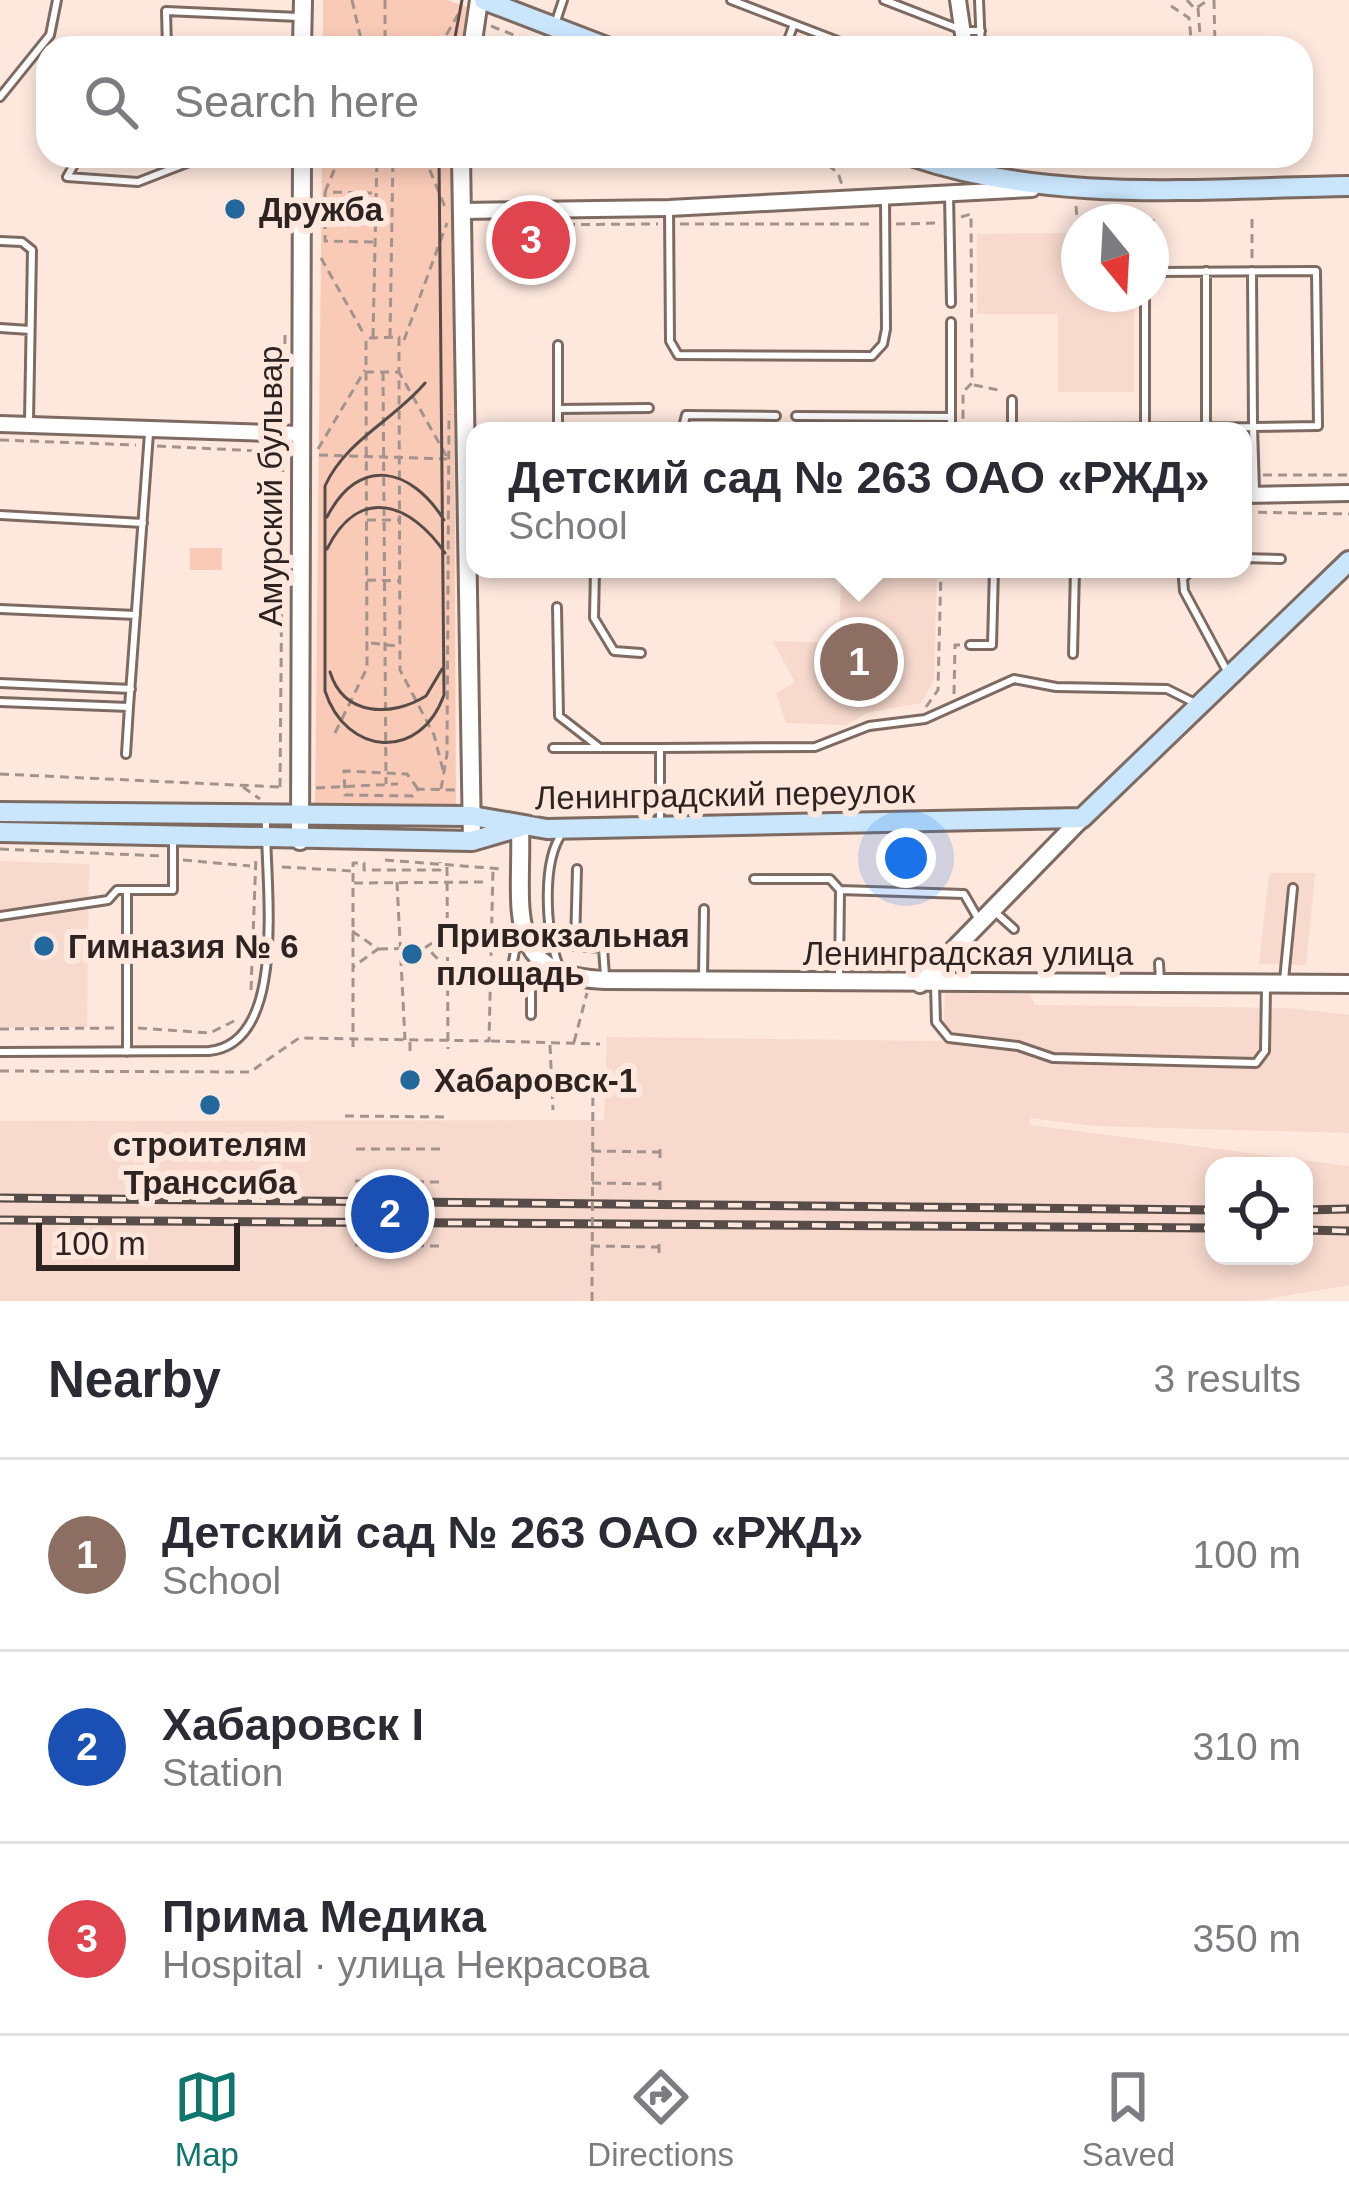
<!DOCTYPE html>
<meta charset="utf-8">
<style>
body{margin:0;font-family:Helvetica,sans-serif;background:#f2f2f3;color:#2b2b33}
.controls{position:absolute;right:36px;bottom:36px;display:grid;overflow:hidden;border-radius:24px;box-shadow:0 6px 18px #0003}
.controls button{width:108px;height:108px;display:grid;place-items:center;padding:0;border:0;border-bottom:3px solid #e1e1e2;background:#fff;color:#2b2b33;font:60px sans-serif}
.compass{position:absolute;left:1061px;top:204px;width:108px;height:108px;border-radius:50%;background:#fff;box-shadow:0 6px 18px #0003;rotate:162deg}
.scale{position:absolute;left:36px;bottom:30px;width:204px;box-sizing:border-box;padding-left:12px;border:6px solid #2d2421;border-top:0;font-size:33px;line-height:42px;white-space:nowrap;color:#2d2421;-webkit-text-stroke:9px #fee8de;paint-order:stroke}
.you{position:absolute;left:906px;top:858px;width:42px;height:42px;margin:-30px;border:9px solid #fff;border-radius:50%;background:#1a73e8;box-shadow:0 0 0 18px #1a73e833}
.badge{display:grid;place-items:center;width:78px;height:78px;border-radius:50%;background:#0f766e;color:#fff;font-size:39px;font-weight:700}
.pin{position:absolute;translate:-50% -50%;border:6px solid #fff;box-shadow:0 3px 12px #0006}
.popup{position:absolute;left:466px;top:422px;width:786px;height:156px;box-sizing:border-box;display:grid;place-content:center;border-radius:24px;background:#fff;filter:drop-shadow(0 3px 9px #0005);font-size:39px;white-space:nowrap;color:#7c7c81}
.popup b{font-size:45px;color:#2b2b33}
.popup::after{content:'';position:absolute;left:50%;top:100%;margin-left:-24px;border:24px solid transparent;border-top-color:#fff}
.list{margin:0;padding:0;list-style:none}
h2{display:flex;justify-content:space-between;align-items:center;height:156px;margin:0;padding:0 48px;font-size:51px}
h2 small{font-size:39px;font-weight:400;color:#7c7c81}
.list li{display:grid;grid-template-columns:78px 1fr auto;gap:36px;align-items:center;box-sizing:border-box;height:192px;padding:0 48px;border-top:3px solid #e1e1e2}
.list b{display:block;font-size:45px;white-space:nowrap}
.list p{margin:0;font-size:39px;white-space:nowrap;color:#7c7c81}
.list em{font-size:39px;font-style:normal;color:#7c7c81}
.icon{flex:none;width:66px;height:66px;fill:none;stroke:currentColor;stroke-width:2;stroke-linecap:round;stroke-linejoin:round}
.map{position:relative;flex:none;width:1349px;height:1301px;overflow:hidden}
.search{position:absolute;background:#fff;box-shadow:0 6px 18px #0003;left:36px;right:36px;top:36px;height:132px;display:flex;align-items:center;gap:30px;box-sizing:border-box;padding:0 42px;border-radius:36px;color:#7c7c81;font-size:45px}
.sheet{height:732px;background:#fff}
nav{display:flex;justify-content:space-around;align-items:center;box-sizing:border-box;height:168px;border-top:3px solid #e1e1e2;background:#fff;font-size:33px;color:#7c7c81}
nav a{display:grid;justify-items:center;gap:6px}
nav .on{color:#0f766e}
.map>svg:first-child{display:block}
.built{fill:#f7d9cd;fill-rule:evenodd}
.green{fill:#f9cbb7}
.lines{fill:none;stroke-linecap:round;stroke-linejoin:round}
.service-casing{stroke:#7d6a61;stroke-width:12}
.minor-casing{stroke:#7d6a61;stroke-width:20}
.tertiary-casing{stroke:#7d6a61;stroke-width:22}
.secondary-casing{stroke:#7d6a61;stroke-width:24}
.path{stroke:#a3938c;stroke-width:3;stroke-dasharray:9 6;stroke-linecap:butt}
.service{stroke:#fff;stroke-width:6}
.minor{stroke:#fff;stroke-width:14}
.tertiary{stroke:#fff;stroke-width:16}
.secondary{stroke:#cae6fd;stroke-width:18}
.tram{stroke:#584c48;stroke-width:3}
.rail-casing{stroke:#584c48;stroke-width:9}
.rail{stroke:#fee8de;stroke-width:4.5;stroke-dasharray:14;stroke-linecap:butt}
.path-bridge{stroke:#a3938c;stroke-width:3;stroke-dasharray:9 6;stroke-linecap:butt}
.poi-dot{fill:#22689d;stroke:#fee8de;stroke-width:4.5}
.labels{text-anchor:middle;stroke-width:12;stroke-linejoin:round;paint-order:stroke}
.poi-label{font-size:33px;font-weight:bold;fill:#2d2421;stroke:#fee8de;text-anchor:start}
.street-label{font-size:33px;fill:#2d2421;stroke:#fee8de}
</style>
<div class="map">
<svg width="1349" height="1301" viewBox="0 0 1349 1301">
<rect width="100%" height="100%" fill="#fee8de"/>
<path class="built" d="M1079 233V294H1134V392H1058V314H977V234Z
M841 569H937L934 680 921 703 866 713 847 725 786 723 776 693 795 682 773 641 839 643Z
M0 861 89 864 87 1027H0Z
M1269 873H1315L1306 965 1259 964Z
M945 993 1030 994 1035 1005 1289 1008 1349 1015V1133L1095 1126 1030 1118V1125L1349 1166V1285L1254 1301H0V1121L604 1120 607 1037 943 1041ZM1214 1166H1304V1256H1214Z"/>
<path class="green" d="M323 0H447L468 7 462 48H323Z
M322 156H453L456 807H315Z
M190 548H222V570H190Z"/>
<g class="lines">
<g class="service-casing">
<path id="service" d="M731 0 856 48
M884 0 964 31H981
M979 0 981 48
M555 24 563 0
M167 48 166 11 299 17
M785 48 794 24
M0 97 50 35 57 0
M79 156 67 177 138 182 205 156
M240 156 298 159
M949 194 951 303
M669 208 670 341 678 355 872 356 883 344 886 329 885 199
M0 241 22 242 32 250 29 421
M1206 271V428
M1151 278 1157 272 1316 271 1318 426 1253 427 1255 491
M1145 294V427
M0 328 30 330
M1012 400V427
M558 409 649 408
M796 416 950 417
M1012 428 1253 427 1252 271
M558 431V345
M682 431 686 415 776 416
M951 431V322
M0 515 143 523
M1243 558 1281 559
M595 569 594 618 614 651 641 653
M1191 569 1183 579 1184 591 1227 671
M557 607 559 716 600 748
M0 609 136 615
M970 645H992L994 569
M1073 654 1075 569
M0 683 131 689
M0 702 129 707 149 433
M553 748H660
M126 754 129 707
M660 823V748L815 747 869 726 925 719 1014 679 1056 687 1167 689 1195 703
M577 869 575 946 603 948 605 976
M754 879H830L840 890
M994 911 1014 929
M0 916 108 900 117 890H173V842
M519 930 511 972 518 978 566 979
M1159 963 1160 981
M558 964C546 931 541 861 563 832
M703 978 704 909
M839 979 840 890 964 894 979 920
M1284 980 1293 888
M935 984 936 1022 949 1038 1018 1046 1053 1058 1256 1063 1265 1051 1266 988
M531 1015V978
M0 1052 209 1051C291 1043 264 876 266 818
M127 1052V890"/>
</g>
<g class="minor-casing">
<path id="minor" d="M958 0 965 48
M462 211 669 208 1032 189
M0 424 301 434
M1243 495 1349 493"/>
</g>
<g class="tertiary-casing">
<path id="tertiary" d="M302 48 303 0
M472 48 479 0
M461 156 472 841
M520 827C523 906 500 976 605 980L1349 984
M300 841 302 156
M920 984 1082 818"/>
</g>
<g class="secondary-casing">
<path id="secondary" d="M484 0 609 48
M911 156C1050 204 1203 188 1349 186
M0 812 472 816 547 829 1082 818 1349 561
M0 832 472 841 520 827"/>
</g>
<path class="path" d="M352 0 363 48
M385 0V48
M1187 0 1195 9 1208 0
M1214 0 1215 48
M1171 6 1189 18 1192 48
M1198 8 1201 48
M491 26 547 48
M439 48 461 9
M424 156 445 207
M816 156 838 173 842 185
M325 192 340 156
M1076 206 1077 219
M961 217 971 214 972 383 963 392V431
M1153 219V262
M1252 219V263
M680 224H874
M896 224 940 223
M506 225 658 224
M373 242 325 241V192L374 193
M321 258 365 336
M373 337 377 156
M390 337 393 156
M399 337V372H366V338Z
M404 340 447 223
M383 372 386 784
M974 385 1003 391
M284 419 285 333
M0 440 136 445
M157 446 280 452
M318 449 365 370
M319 455 447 459
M1263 475H1349
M1243 512 1349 514
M367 520H399
M367 580 399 581
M371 643 397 646
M954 694 955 645H962
M926 707 938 690 941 569
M335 733 367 668 366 372
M443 770 434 735 400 670 399 372 447 457
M0 774 279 787
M243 787 260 799
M280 787 283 447
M316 788 398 784
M418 789 407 774 344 771 345 795 413 796 418 789 455 790
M441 789 447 754 449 414
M0 849 162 856
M183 860 250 866
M385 860 502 869
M282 867 353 871V863H364V870H440V862
M447 867 448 1049
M353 873V1048
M397 882 405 1040
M354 883 489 882
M352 931 378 949 353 967
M445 935 426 947 445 966
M379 949 424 948
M849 961 918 962
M963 963 991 964
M251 990 256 856
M138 1028 210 1033 238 1019
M0 1029 116 1028
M491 1041 600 1044
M410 1042V1056
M574 1042 587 993
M550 1045 553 1110
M0 1071 250 1072 299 1038 489 1041 493 869
M553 1072 593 1073
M345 1116 450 1117
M356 1149H441
M592 1151 660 1152
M660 1158V1145
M355 1181 440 1182
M592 1183 660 1184
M660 1190V1176
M355 1245 440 1246
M591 1246 659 1247
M659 1253V1240"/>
<use href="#service" class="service"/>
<use href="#minor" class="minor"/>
<use href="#tertiary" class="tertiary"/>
<use href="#secondary" class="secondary"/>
<path class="tram" d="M453 48 462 0
M425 383C394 420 345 441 325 486V691C346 756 420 762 444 695L439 156
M327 517C359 455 411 467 444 520
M327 549C359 484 411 503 445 553
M330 672C344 717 392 717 426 696L442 669"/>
<g class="rail-casing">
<path id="rail" d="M0 1198 1214 1210
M1304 1210 1349 1209
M0 1220 1214 1228
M1304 1230 1349 1231"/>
</g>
<use href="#rail" class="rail"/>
<path class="path-bridge" d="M592 1301 593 1073"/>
</g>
<g class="poi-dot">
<circle cx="235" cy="209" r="12"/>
<circle cx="44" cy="946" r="12"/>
<circle cx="412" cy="954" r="12"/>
<circle cx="410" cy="1080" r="12"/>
<circle cx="210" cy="1105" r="12"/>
</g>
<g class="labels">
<g class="poi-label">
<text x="259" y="221">Дружба</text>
<text x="436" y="947">Привокзальная<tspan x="436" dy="38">площадь</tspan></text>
<text x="68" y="958">Гимназия № 6</text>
<text x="434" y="1092">Хабаровск-1</text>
<text x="210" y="1156" text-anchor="middle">строителям<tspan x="210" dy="38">Транссиба</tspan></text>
</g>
<g class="street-label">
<text transform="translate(270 486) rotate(-90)" y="12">Амурский бульвар</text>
<text transform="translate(725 794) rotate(-1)" y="12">Ленинградский переулок</text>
<text x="968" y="965">Ленинградская улица</text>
</g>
</g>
</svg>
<div class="controls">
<button><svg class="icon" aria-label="locate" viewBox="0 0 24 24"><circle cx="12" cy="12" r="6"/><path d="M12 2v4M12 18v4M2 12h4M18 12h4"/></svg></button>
</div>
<svg class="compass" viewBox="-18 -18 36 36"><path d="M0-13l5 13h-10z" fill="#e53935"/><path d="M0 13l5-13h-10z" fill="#7c7c81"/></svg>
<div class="scale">100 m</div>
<div class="you"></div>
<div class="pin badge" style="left:859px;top:662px;background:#8d6e63">1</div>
<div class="popup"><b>Детский сад № 263 ОАО «РЖД»</b>School</div>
<div class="pin badge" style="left:390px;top:1214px;background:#1a4fb4">2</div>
<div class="pin badge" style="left:531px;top:240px;background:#e0444e">3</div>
<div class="search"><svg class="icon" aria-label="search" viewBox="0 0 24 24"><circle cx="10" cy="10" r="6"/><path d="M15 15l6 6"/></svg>Search here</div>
</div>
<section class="sheet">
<h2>Nearby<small>3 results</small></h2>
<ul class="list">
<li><span class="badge" style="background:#8d6e63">1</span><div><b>Детский сад № 263 ОАО «РЖД»</b><p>School</p></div><em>100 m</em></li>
<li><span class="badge" style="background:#1a4fb4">2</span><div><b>Хабаровск I</b><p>Station</p></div><em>310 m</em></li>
<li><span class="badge" style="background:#e0444e">3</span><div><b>Прима Медика</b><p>Hospital · улица Некрасова</p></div><em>350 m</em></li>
</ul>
</section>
<nav>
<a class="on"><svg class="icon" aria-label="map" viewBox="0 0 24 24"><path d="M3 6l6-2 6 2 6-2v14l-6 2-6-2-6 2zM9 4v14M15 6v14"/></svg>Map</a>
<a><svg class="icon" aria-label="directions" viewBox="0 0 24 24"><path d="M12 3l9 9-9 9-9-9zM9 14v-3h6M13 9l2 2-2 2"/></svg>Directions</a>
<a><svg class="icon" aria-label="saved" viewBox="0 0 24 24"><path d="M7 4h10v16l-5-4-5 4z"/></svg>Saved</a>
</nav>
